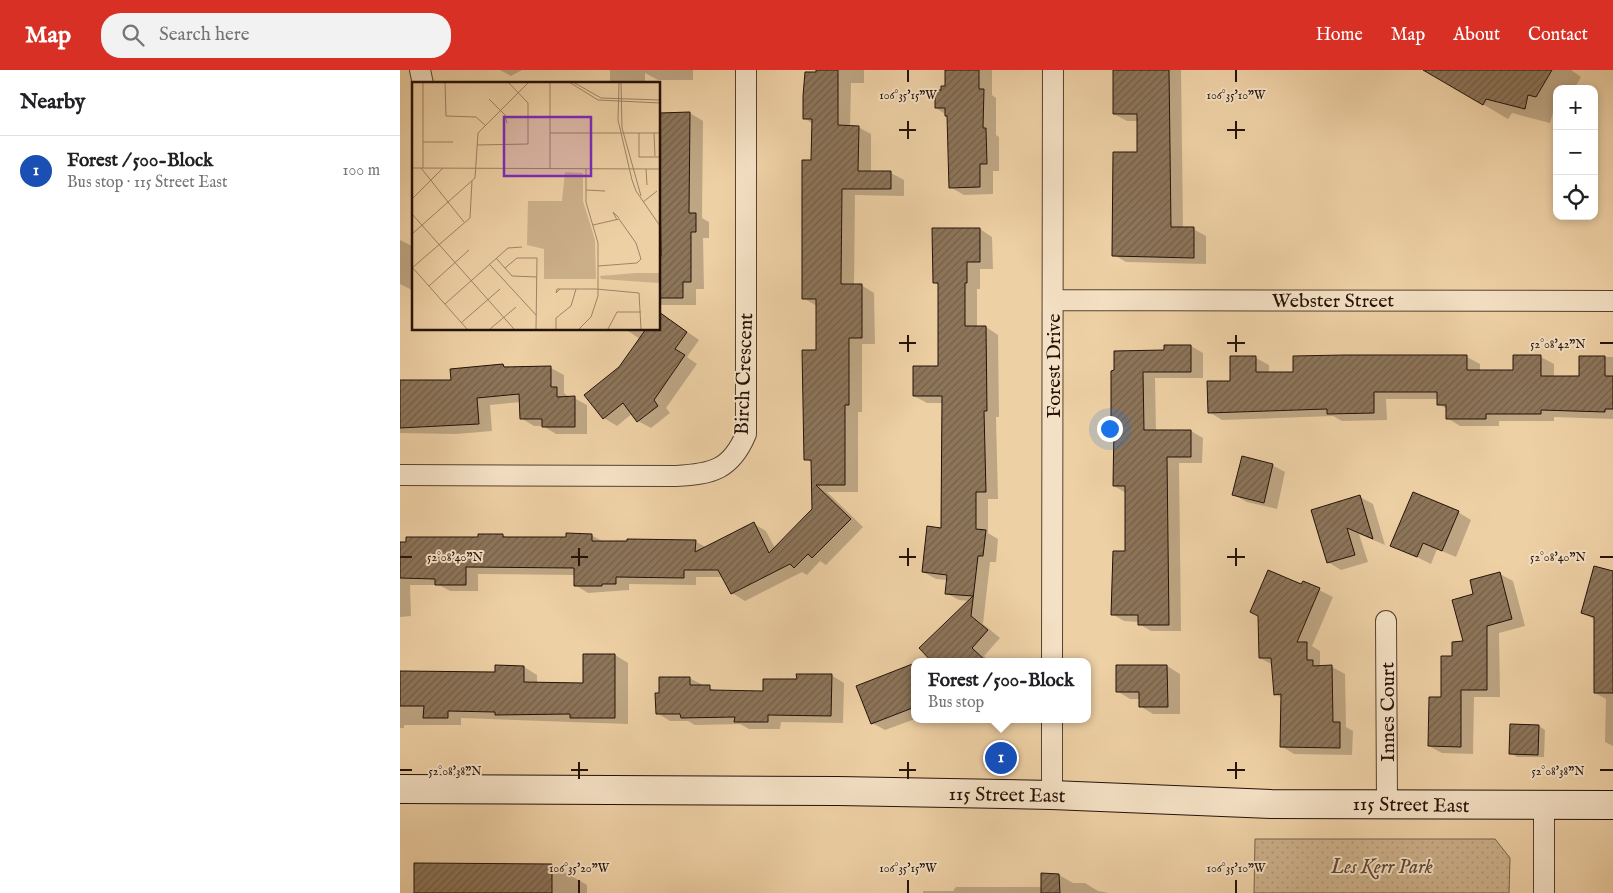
<!DOCTYPE html>
<meta charset="utf-8">
<style>
body{margin:0;font-family:"IM FELL English",serif;background:#f2f2f2;color:#202124}
.controls{position:absolute;right:15px;top:15px;display:grid;overflow:hidden;border-radius:10px;box-shadow:0 2px 8px #0003}
.controls button{width:45px;height:45px;display:grid;place-items:center;padding:0;border:0;border-bottom:1px solid #e0e0e0;background:#fff;color:#202124;font:25px sans-serif}
.you{position:absolute;left:709px;top:358px;width:18px;height:18px;margin:-12px;border:4px solid #fff;border-radius:50%;background:#1a73e8;box-shadow:0 0 0 8px #1a73e833}
.badge{display:grid;place-items:center;width:32px;height:32px;border-radius:50%;background:#d93025;color:#fff;font-size:16px;font-weight:700}
.pin{position:absolute;translate:-50% -50%;border:2px solid #fff;box-shadow:0 1px 5px #0006}
.popup{position:absolute;left:511px;top:588px;width:180px;height:65px;box-sizing:border-box;display:grid;place-content:center;border-radius:10px;background:#fff;filter:drop-shadow(0 1px 4px #0005);font-size:16px;white-space:nowrap;color:#757577}
.popup b{font-size:19px;color:#202124}
.popup::after{content:'';position:absolute;left:50%;top:100%;margin-left:-10px;border:10px solid transparent;border-top-color:#fff}
.list{margin:0;padding:0;list-style:none}
h2{display:flex;justify-content:space-between;align-items:center;height:65px;margin:0;padding:0 20px;font-size:21px}
h2 small{font-size:16px;font-weight:400;color:#757577}
.list li{display:grid;grid-template-columns:32px 1fr auto;gap:15px;align-items:center;box-sizing:border-box;height:70px;padding:0 20px;border-top:1px solid #e0e0e0}
.list b{display:block;font-size:19px;white-space:nowrap}
.list p{margin:0;font-size:16px;white-space:nowrap;color:#757577}
.list em{font-size:16px;font-style:normal;color:#757577}
.icon{flex:none;width:28px;height:28px;fill:none;stroke:currentColor;stroke-width:2;stroke-linecap:round;stroke-linejoin:round}
.map{position:relative;flex:none;width:1213px;height:823px;overflow:hidden}
header{display:flex;align-items:center;gap:30px;box-sizing:border-box;height:70px;padding:0 25px;background:#d93025;color:#fff}
header strong{font-size:24px}
nav{display:flex;gap:28px;margin-inline-start:auto;font-size:18px}
.search{width:350px;height:45px;background:#f2f2f2;display:flex;align-items:center;gap:12px;box-sizing:border-box;padding:0 18px;border-radius:20px;color:#757577;font-size:19px}
main{display:flex}
aside{flex:1;background:#fff}
.map>svg:first-child{display:block}
.park{fill:url(#park-dots);stroke:#786149}
.shadow{fill:#0003}
.building{fill:url(#building-hatch);stroke:#241208}
.lines{fill:none;stroke-linecap:round;stroke-linejoin:round}
.street-casing{stroke:#56422f;stroke-width:22}
.secondary-casing{stroke:#241208;stroke-width:30}
.street{stroke:#f4e0c4;stroke-width:20}
.secondary{stroke:#f4e0c4;stroke-width:28}
.ticks{fill:none;stroke:#241208;stroke-width:2}
.labels{text-anchor:middle;stroke-width:4;stroke-linejoin:round;paint-order:stroke}
.street-label{font-size:20px;fill:#241208;stroke:#f4e0c4}
.park-label{font-size:20px;font-style:italic;fill:#5f4936;stroke:#f4e0c4}
.inset-road{fill:none;stroke:#9d8466;stroke-width:1}
.view{fill:#7b2cbf;fill-opacity:0.15;stroke:#7b2cbf;stroke-width:2.5}
.inset-edge{fill:none;stroke:#241208;stroke-width:2.5}
.ticks-label{font-size:12px;text-anchor:middle;fill:#241208;stroke:#f4e0c4;stroke-width:4;stroke-linejoin:round;paint-order:stroke}
</style>
<header>
<strong>Map</strong>
<div class="search"><svg class="icon" aria-label="search" viewBox="0 0 24 24"><circle cx="10" cy="10" r="6"/><path d="M15 15l6 6"/></svg>Search here</div>
<nav><a>Home</a><a>Map</a><a>About</a><a>Contact</a></nav>
</header>
<main>
<aside>
<h2>Nearby<small></small></h2>
<ul class="list">
<li><span class="badge" style="background:#1a4fb4">1</span><div><b>Forest / 500-Block</b><p>Bus stop · 115 Street East</p></div><em>100 m</em></li>
</ul>
</aside>
<div class="map">
<svg width="1213" height="823" viewBox="0 0 1213 823">
<defs>
<pattern id="park-dots" width="8" height="8" patternUnits="userSpaceOnUse" patternTransform="scale(1.25)"><rect width="8" height="8" fill="#ccb08a"/><path d="M2 2h.1M6 6h.1" fill="none" stroke="#af9676" stroke-width="1.8" stroke-linecap="round"/></pattern>
<pattern id="building-hatch" width="6" height="6" patternUnits="userSpaceOnUse" patternTransform="scale(1.25)"><rect width="6" height="6" fill="#8d755a"/><path d="M-1 1l2-2M0 6l6-6M5 7l2-2" fill="none" stroke="#735f48"/></pattern>
</defs>
<rect width="100%" height="100%" fill="#eed0a5"/>
<filter id="stains"><feTurbulence type="fractalNoise" baseFrequency=".004" numOctaves="4"/><feColorMatrix values="0 0 0 0 .2 0 0 0 0 .09 0 0 0 0 .02 0 0 0 .5 -.17"/></filter>
<radialGradient id="worn" r=".72"><stop offset=".6" stop-color="#630" stop-opacity="0"/><stop offset="1" stop-color="#630" stop-opacity=".3"/></radialGradient>
<path class="park" d="M855 769H1095L1110 788 1109 823H854Z"/>
<path class="shadow" d="M100 0H122L111 6Z
M210 0H293V10H258L245 3V14H210Z
M417 0H464V13H451L450 57H458L471 64V102L491 103 504 110V126L455 125 454 215H461L474 223 475 274H462V342H458V422H427L463 457 426 495 420 491 407 505 402 502 345 531 332 523 323 507H296V515L229 514V520L188 523 175 515V505L78 504V521H50L39 515H10L11 546 0 547V473L80 468V465H103L109 468H167L191 465 204 472 295 471 307 478 354 454 366 461 375 478 413 439V393L405 389 417 282V236L403 228 413 54 404 48Z
M546 0H592V25L596 28V65L599 67V101H593V124L564 125 550 117 548 46 536 38 542 21 546 18Z
M714 0H781L783 159H793L806 166V194L726 192 714 185 738 83V51H727L714 44Z
M1025 0H1171L1181 7 1174 19H1157V40L1154 39 1150 53 1112 43 1108 49Z
M290 43 303 51 302 148 309 152V168H303L304 219H296V235H259V187H262V154H259V44Z
M580 159 592 167 593 199H580V219H577V257H586L598 265 599 347H596L598 429H588V463L598 469 596 492H590L583 554 600 568 584 586 590 592H521L530 588 569 531 559 530 546 523 548 510 536 509 523 502 542 459 543 333H527L514 326 539 297V215L534 212Z
M0 170 14 177V221L0 214Z
M259 242 299 270 287 287 297 294 266 338 270 343 251 358 238 351 233 343 217 356 204 348 220 298 240 269 228 261 230 259H259Z
M791 276 803 283V308H755L756 361H791L803 368 802 393H779L781 561H751L739 554V552L724 551 712 544 726 483V423L714 416 715 355 713 354V302L765 281Z
M1067 287 1080 294V301H1115L1141 287 1154 294V307H1180V287H1213V349L1154 347V351H1099V356H1060L1047 348V339L1038 334V329H986L987 350 942 351 933 346 822 350 809 342 831 312 856 288 869 295V303H894V288Z
M103 295 108 298H151L164 305V323L170 328H174L187 335V364H156L143 356H134L121 348V332L90 335 92 361 56 364 0 363V311H52Z
M872 395 885 402 877 439 847 432 834 425Z
M960 427 973 434 985 475 959 464 968 492 941 500 928 492Z
M1058 442 1071 450 1056 487 1037 479 1031 494 992 475Z
M1195 497 1213 502V676L1205 672 1206 629 1195 623V550L1183 543Z
M1100 504 1113 511 1125 556 1099 563 1100 627H1074L1073 684 1042 683 1029 676 1054 587 1064 573 1075 525Z
M903 512 933 527 912 576 920 581V595L932 597 945 604 946 657 953 661 952 685 894 684 881 676 882 628 875 624 873 595 860 588Z
M185 585H215L228 593V654L61 648V655H4V658H0V602L96 603 124 597 137 605V613L185 614Z
M515 594V649L485 660 472 653Z
M767 596 780 604V644H753L740 636V629H730L717 621V597Z
M431 605 444 613 443 653 381 652 380 659H349L340 654 295 655 288 651H270L257 643 289 608 318 622H364L398 610Z
M1139 656 1145 660 1144 687H1117L1111 683Z
M15 794 152 795 187 815V823H15Z
M659 805 673 813H685L698 821 709 823H523V821H553L556 817H642Z"/>
<path class="building" d="M416 0H438V55L459 56 458 101H491V119H442L441 214H462V268H449V335H445V415H416L451 449 412 488 408 484 394 498 390 494 331 524 318 500H284V508L216 507V514H202V516H174V498L66 497V515H35V509L0 508V472H6V467H78V464H103V467H166V463L192 464V471H227V469L296 470 295 482 354 452 369 483 412 439 411 390H404L402 280H416V229H402V90H411L412 49H403V26L405 2H416Z
M545 0H579V19H584L583 58H586L587 94H580V117L549 118 547 46H545V38H535V20H541V16H545Z
M713 0H769L771 157H794V188L712 186 713 82H737V44H713Z
M1023 0H1152L1136 27 1128 25 1125 39 1086 29 1083 35Z
M290 42 289 143H296V162H291V212H283V228H259V186H261L259 43Z
M532 158H580V192H567V213H565V256H586L587 341H584L586 422H576V459L586 460 583 486H578L571 546 588 560 572 578 587 592H532L519 578 573 526 545 524 547 505 522 502 527 456 541 458 542 326H513V296H538V213H533Z
M259 242 287 262 275 279 285 285 254 330 258 336 237 352 223 333 203 349 184 325 219 297 246 259H259Z
M764 275H791V302H743L744 360H791V387H767L769 555H738V545H711L713 481H725V416H713L714 354H711V301L714 300V281L764 280Z
M945 285H1067V300H1113V285H1141V306H1179V286H1205V306H1213V339H1205V342L1141 340V344H1086V349H1046V335H1037V322H974V343L927 344V339L808 343 807 311H830V286H856V302H893V286Z
M103 294 104 297 151 296V317H157V327L175 326V357H142V349H120L119 324 77 328 79 354 0 358V310H51L50 299Z
M842 386 873 394 864 433 832 425Z
M1013 422 1059 441 1042 481 1023 473 1017 487 990 476Z
M960 425 973 469 947 458 955 485 927 493 911 440Z
M1194 496 1213 501V623H1194V547L1181 543Z
M868 500 901 514 903 511 920 518 897 572H907V590H913V596L932 595 933 652H940V678L880 677 881 624 874 625 871 588H859L858 546 850 542Z
M1100 502 1112 549 1087 556V620H1061V677L1028 676 1029 627H1041V586H1052V572L1063 571 1052 530 1073 524 1070 510Z
M183 584H215V648H170V644L95 645V642L48 641V648H23L24 636H0V601L95 602V595L124 596V612L183 613Z
M515 593V637L471 654 456 616Z
M716 595H767L768 637H739V622H716Z
M396 604H432L431 646 368 645V652H334L335 647 281 648 280 644H256L255 623H259V607H290V615H310V620L363 621V609H397Z
M1110 654 1139 655 1138 685 1109 684Z
M14 793 152 794V823H14Z
M641 803 659 804 660 823H641Z"/>
<g class="lines">
<g class="street-casing">
<path id="street" d="M20 0 23 14
M653 230 1213 231
M0 405 276 406C312 404 331 400 346 364V0
M986 551 987 733
M652 592 653 0
M652 725V649
M1144 823V735"/>
</g>
<g class="secondary-casing">
<path id="secondary" d="M0 719 438 721 652 725 871 734 1213 735"/>
</g>
<use href="#street" class="street"/>
<use href="#secondary" class="secondary"/>
</g>
<path class="ticks" d="M508 0V12M836 0V12M508 51V69M836 51V69M499 60H516M827 60H845M508 265V282M836 265V282M499 273H516M827 273H845M1200 273H1213M179 478V496M508 478V496M836 478V496M0 487H12M171 487H188M499 487H516M827 487H845M1200 487H1213M179 692V709M508 692V709M836 692V709M0 700H12M171 700H188M499 700H516M827 700H845M1200 700H1213M179 810V823M508 810V823M836 810V823"/>
<g class="labels">
<g class="street-label">
<text x="933" y="237">Webster Street</text>
<text transform="translate(653 296) rotate(-90)" y="7">Forest Drive</text>
<text transform="translate(343 304) rotate(-88)" y="7">Birch Crescent</text>
<text transform="translate(987 642) rotate(-90)" y="7">Innes Court</text>
<text transform="translate(607 724) rotate(1)" y="7">115 Street East</text>
<text transform="translate(1011 734) rotate(1)" y="7">115 Street East</text>
</g>
<g class="park-label">
<text x="982" y="803">Les Kerr Park</text>
</g>
</g>
<g transform="translate(12 12)">
<rect width="248" height="248" fill="#eed0a5"/>
<path d="M153 90 171 91V119L183 158 184 197H132V167L115 163 116 119H150ZM224 191H247V201L189 197 188 194Z" fill="#ccb08a"/>
<path class="inset-road" d="M11 0V86M33 0 34 34 64 35 73 43M157 0 186 18 248 21M161 0 189 16 248 18M207 0 206 38 220 98 224 109 248 144M209 0 210 46 229 114M77 17 93 33 95 41M138 51H248M227 51V75H247M242 51 243 74M11 60H41M65 63 116 62V21L96 0M0 86 248 87M9 86 52 140M138 86V0M234 87 235 103M174 108 193 109M0 117 31 86M231 120 245 109M0 132 102 247M205 138 201 130 207 136M181 143 207 137 224 161 229 177 225 181 186 184M0 152 63 96 66 51 117 0M84 176 100 194 125 195M78 183 124 233M0 185 55 247M0 186 58 136 60 99M93 186 105 176H125L124 247M17 204 57 168M148 207 144 211 145 207H164M33 222 96 166 110 165M49 241 88 207M78 247 104 225M144 247V236L159 224 164 207H184L227 211 229 247M167 247 179 235 186 214V161L174 120V87M196 247 205 230H229"/>
<path class="view" d="M92 35H179V94H92Z"/>
<rect width="248" height="248" class="inset-edge"/>
</g>
<g class="ticks-label">
<text x="508" y="29">106°35'15"W</text>
<text x="836" y="29">106°35'10"W</text>
<text x="1158" y="278">52°08'42"N</text>
<text x="55" y="491">52°08'40"N</text>
<text x="1158" y="491">52°08'40"N</text>
<text x="55" y="705">52°08'38"N</text>
<text x="1158" y="705">52°08'38"N</text>
<text x="179" y="802">106°35'20"W</text>
<text x="508" y="802">106°35'15"W</text>
<text x="836" y="802">106°35'10"W</text>
</g>
<rect width="100%" height="100%" filter="url(#stains)"/>
<rect width="100%" height="100%" fill="url(#worn)"/>
</svg>
<div class="controls">
<button>+</button>
<button>−</button>
<button><svg class="icon" aria-label="locate" viewBox="0 0 24 24"><circle cx="12" cy="12" r="6"/><path d="M12 2v4M12 18v4M2 12h4M18 12h4"/></svg></button>
</div>
<div class="you"></div>
<div class="pin badge" style="left:601px;top:688px;background:#1a4fb4">1</div>
<div class="popup"><b>Forest / 500-Block</b>Bus stop</div>
</div>
</main>
